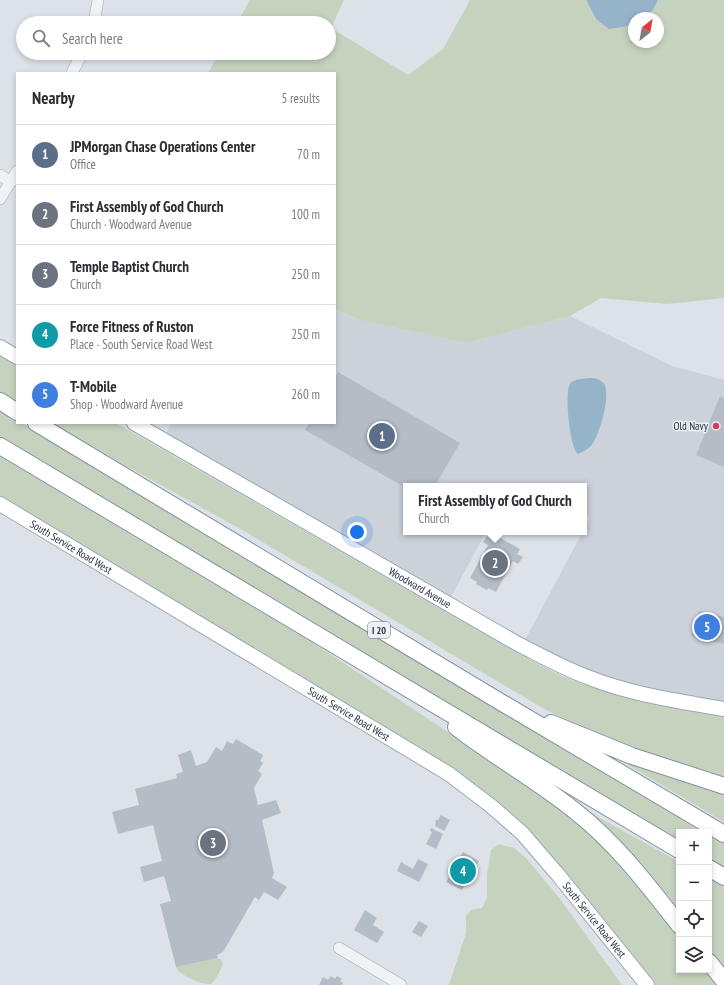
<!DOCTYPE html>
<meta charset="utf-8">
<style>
body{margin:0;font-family:"PT Sans Narrow",sans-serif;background:#f7f7f7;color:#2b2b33}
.controls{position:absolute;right:12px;bottom:12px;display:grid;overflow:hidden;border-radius:0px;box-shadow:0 2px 6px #0003}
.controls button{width:36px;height:36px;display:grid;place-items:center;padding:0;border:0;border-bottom:1px solid #e1e1e2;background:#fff;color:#2b2b33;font:20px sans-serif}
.compass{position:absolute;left:628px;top:12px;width:36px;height:36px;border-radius:50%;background:#fff;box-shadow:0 2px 6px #0003;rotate:31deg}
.you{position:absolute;left:357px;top:532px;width:14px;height:14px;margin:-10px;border:3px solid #fff;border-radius:50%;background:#1a73e8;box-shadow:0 0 0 6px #1a73e833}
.badge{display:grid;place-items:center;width:26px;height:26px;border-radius:50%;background:#d33c61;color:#fff;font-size:13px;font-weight:700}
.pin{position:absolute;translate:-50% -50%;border:2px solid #fff;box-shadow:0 1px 4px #0006}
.popup{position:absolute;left:403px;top:483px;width:184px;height:52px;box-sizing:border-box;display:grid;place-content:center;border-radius:0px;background:#fff;filter:drop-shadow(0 1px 3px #0005);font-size:13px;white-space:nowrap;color:#7c7c81}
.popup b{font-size:15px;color:#2b2b33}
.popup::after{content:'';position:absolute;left:50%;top:100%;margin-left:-8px;border:8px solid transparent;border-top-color:#fff}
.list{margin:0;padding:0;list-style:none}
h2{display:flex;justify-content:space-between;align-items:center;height:52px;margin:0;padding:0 16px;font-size:17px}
h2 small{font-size:13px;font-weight:400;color:#7c7c81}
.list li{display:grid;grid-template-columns:26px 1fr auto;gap:12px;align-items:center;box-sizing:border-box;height:60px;padding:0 16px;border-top:1px solid #e1e1e2}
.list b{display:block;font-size:15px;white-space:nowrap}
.list p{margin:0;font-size:13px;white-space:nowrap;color:#7c7c81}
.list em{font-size:13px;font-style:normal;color:#7c7c81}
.icon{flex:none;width:22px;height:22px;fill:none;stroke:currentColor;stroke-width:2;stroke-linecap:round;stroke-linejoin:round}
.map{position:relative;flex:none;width:724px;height:985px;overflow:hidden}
.search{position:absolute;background:#fff;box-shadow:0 2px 6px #0003;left:16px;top:16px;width:320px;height:44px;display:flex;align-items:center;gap:10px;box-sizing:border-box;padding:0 14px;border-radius:22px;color:#7c7c81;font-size:15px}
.panel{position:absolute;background:#fff;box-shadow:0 2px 6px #0003;left:16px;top:72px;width:320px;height:352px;border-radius:0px}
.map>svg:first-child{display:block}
.built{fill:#cbd2da}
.green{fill:#c5d2be}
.water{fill:#96b4c9}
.building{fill:#b4bcc5}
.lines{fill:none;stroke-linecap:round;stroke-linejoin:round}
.minor-casing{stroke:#a2a9b2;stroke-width:12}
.major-casing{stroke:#9ca8b4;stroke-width:16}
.highway-casing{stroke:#84919f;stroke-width:18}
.minor{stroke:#f0f3f6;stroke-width:11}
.major{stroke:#fff;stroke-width:14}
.highway{stroke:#fff;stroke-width:16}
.poi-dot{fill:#d33c61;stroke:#ecf1f5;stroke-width:1.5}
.labels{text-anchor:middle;stroke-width:3;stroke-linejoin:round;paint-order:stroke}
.shield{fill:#ecf1f5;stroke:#616b76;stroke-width:1}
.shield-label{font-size:10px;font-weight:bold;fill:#26313f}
.poi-label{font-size:11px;fill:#26313f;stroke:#ecf1f5;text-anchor:end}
.street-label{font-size:11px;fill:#26313f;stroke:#ecf1f5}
</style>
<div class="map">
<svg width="724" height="985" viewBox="0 0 724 985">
<rect width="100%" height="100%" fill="#dde2e8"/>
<path class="built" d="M335 310 364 321 466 343 570 316 672 366 724 380V704L669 694 611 680 524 642 590 518 584 515V486H406V532H487L480 543 450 599 165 436 171 423H335Z"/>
<path class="green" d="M250 0H344L331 28 408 75 443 49 470 0H586L596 19 628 26 634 23V42H658V18H643L650 14 658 0H724V298L667 304 601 298 570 316 466 343 364 321 335 310V73H208L219 53H329V23H237Z
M0 356 17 366V402L0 392Z
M0 410 17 420V423H22L724 841V868L709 859V832H679V842L0 438Z
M53 423H116L514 651C535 662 557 675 580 683 626 700 676 709 724 717V779C664 758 603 738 546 710L237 527 128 467Z
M0 457 309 640 549 799 596 839 629 874 679 935V970H707L719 985H650L517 824 0 499Z
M606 752 724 789V822Z
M582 808 679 862V919Z
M499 844 514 848 526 858 560 899 622 985H449L466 933V916L471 910 482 908 487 897V874L491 850Z
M709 879 724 887V974L709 956Z
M218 958V959H221L223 965C220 970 216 980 211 984 202 985 179 975 176 967Z"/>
<path class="water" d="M586 0H658C651 13 650 18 634 18V23L628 26 609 29 596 19Z
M591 378C599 378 606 382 606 391 608 404 599 436 591 446 588 449 582 452 578 454 570 449 564 393 570 384 574 378 585 379 591 378Z"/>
<path class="building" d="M338 372 460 443 436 484 434 483 432 486H406V488L305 430 309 423H335V378Z
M720 396 724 398V467L696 455Z
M495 535 520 549 517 554 523 557 518 564 513 561 496 592 488 588 487 590 476 584 477 582 470 578 488 545 483 542 487 536 492 539Z
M699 611 724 617V644L692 636Z
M236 739 263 755 260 761 263 763 258 771 262 774 254 788 258 805 276 800 281 813 262 820 274 873 272 878 287 887 278 900 264 892 259 900 255 897 223 952 217 955 218 958 176 967 160 904 171 901 164 876 144 882 140 867 162 861 153 825 118 834 112 812 139 805 135 789 177 778 176 774 183 772 178 755 191 750 196 766 207 762 216 747 222 751 227 741 233 744Z
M441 815 450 820 444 831 435 826 436 823 435 822 436 820H438Z
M431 828 443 834 436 849 426 844 432 832 430 831Z
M463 852 479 861 462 890 446 882Z
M418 859 428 864 419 882 397 871 401 862 413 869Z
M365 910 377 918 373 925 384 932 377 943 354 930Z
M419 921 428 926 421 937 412 932Z
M331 976 335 979 337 976 342 979 340 981 343 983 342 985H319L323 977 328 980Z"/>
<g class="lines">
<g class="minor-casing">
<path id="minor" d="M94 23 98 0
M72 73 82 53
M0 175 11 182
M0 199 17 171
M339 948 401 985"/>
</g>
<g class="major-casing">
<g id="major">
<path d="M0 347 17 357"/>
<path id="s1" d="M134 423 518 644C542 656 565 669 590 678 633 695 679 701 724 709"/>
<path id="s2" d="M0 504 449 774 491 806 522 833 559 876 647 985"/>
</g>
</g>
<g class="highway-casing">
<path id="highway" d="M0 401 17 412
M36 423 499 701 724 834
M0 446 679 850
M551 723 632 756 724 786
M456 727C494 757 537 780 575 811 616 843 647 884 679 925
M709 868 724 877
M709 962 724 981"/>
</g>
<use href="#minor" class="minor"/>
<use href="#major" class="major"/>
<use href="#highway" class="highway"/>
</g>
<circle class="poi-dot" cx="716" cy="426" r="4"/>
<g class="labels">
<rect class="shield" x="368" y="622" width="22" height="16" rx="3"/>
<g class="shield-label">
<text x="379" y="634">I 20</text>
</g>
<g class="poi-label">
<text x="708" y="430">Old Navy</text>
</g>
<g class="street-label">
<text dy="4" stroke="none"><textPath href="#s2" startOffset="83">South Service Road West</textPath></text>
<text dy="4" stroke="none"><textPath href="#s1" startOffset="330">Woodward Avenue</textPath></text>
<text dy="4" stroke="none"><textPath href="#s2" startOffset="407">South Service Road West</textPath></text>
<text dy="4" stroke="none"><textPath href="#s2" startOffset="731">South Service Road West</textPath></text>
</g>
</g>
</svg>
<div class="controls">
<button>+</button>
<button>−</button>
<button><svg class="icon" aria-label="locate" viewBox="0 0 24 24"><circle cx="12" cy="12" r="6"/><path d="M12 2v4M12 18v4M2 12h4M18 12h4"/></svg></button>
<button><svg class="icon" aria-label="layers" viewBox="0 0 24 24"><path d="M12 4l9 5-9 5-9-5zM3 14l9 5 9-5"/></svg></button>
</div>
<svg class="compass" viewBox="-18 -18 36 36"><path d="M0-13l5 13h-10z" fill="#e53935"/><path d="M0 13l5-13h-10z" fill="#7c7c81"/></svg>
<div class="you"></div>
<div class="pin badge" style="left:382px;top:436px;background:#5c6f8a">1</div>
<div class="pin badge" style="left:495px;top:563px;background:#6b7280">2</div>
<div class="popup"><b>First Assembly of God Church</b>Church</div>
<div class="pin badge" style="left:213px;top:843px;background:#6b7280">3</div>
<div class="pin badge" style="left:463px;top:871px;background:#0f9aa8">4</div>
<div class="pin badge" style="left:707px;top:627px;background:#3f7fe0">5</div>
<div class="search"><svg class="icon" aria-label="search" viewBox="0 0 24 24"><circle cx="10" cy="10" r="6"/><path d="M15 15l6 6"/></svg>Search here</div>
<section class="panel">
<h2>Nearby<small>5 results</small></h2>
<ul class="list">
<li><span class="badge" style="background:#5c6f8a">1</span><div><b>JPMorgan Chase Operations Center</b><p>Office</p></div><em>70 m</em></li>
<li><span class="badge" style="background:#6b7280">2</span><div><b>First Assembly of God Church</b><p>Church · Woodward Avenue</p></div><em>100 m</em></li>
<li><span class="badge" style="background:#6b7280">3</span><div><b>Temple Baptist Church</b><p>Church</p></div><em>250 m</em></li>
<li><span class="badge" style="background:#0f9aa8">4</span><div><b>Force Fitness of Ruston</b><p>Place · South Service Road West</p></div><em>250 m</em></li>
<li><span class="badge" style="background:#3f7fe0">5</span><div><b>T-Mobile</b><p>Shop · Woodward Avenue</p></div><em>260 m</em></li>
</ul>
</section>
</div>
